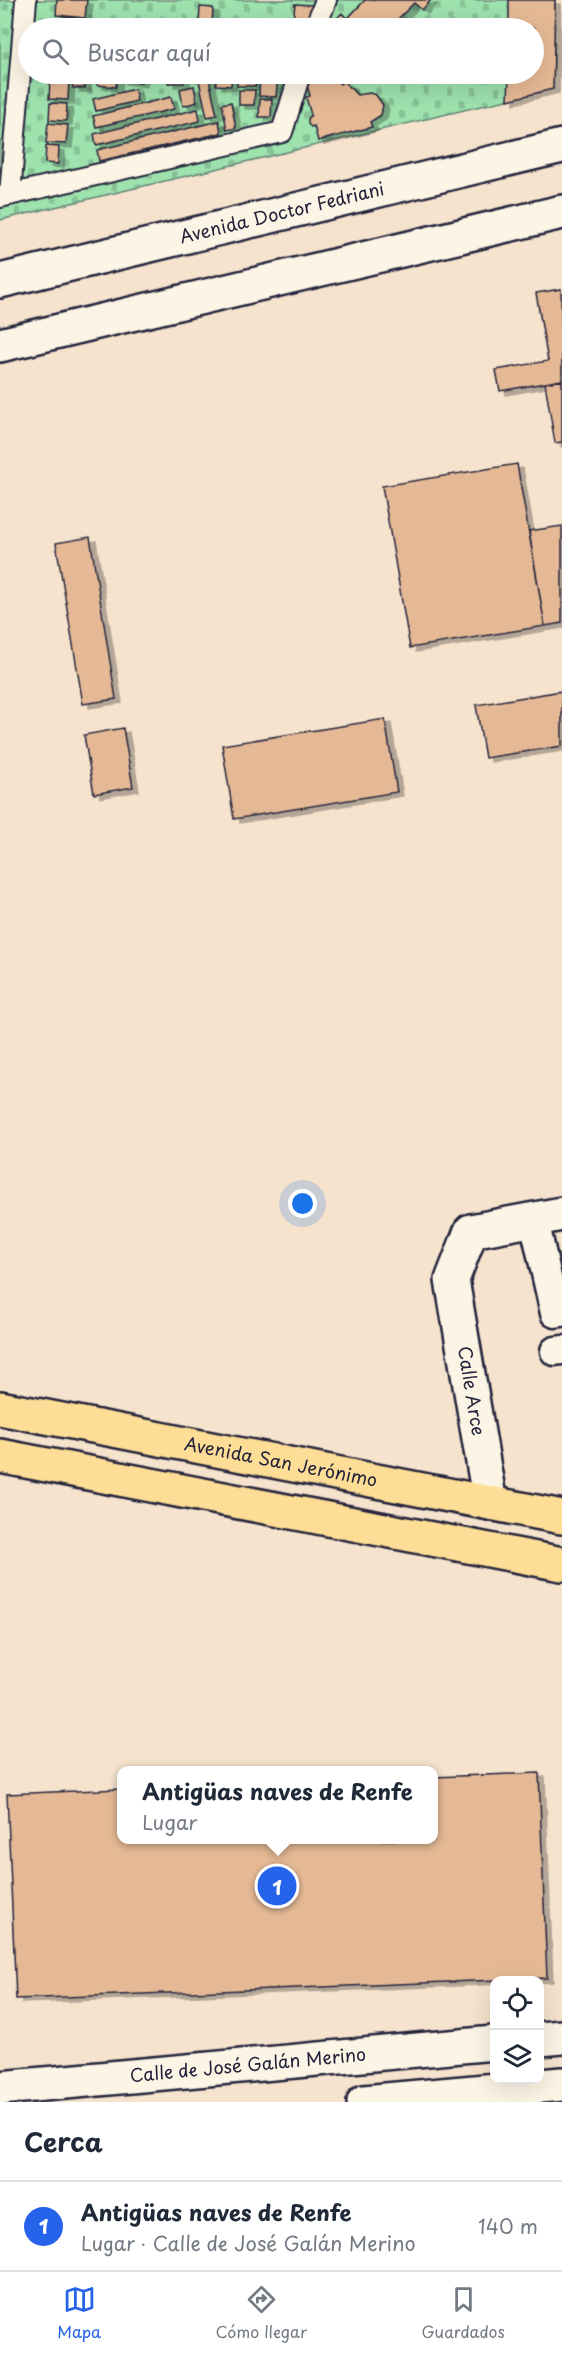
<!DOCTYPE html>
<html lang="es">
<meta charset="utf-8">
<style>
body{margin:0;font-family:"Playpen Sans",sans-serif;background:#f2f2f3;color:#1f2937}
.controls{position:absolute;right:18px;bottom:18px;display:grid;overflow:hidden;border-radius:12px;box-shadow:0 6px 24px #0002}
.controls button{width:54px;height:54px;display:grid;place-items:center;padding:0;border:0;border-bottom:2px solid #e0e1e3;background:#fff;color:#1f2937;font:30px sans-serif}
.you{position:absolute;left:303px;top:1204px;width:21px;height:21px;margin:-15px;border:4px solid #fff;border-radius:50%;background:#1a73e8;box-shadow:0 0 0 9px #1a73e833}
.badge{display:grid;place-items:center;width:39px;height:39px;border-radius:50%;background:#2563eb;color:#fff;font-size:20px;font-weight:700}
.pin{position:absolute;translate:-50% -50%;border:3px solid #fff;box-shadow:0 2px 6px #0006}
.popup{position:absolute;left:117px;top:1766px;width:321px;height:78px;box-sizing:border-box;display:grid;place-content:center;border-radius:12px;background:#fff;filter:drop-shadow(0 2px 4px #0005);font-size:20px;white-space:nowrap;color:#747a83}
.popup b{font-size:22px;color:#1f2937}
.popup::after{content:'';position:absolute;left:50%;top:100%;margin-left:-12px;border:12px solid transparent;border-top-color:#fff}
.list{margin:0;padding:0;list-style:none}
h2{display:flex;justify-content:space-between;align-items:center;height:78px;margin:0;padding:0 24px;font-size:26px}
h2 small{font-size:20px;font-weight:400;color:#747a83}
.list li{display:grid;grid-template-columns:39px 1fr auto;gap:18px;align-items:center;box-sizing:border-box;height:90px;padding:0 24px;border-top:2px solid #e0e1e3}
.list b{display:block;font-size:22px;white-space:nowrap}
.list p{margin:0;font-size:20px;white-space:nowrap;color:#747a83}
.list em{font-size:20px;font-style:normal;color:#747a83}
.icon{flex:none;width:33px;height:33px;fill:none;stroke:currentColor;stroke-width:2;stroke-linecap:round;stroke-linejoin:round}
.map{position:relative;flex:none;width:562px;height:2102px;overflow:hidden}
.search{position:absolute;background:#fff;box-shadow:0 6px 24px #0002;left:18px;right:18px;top:18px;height:66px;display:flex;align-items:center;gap:15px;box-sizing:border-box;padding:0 21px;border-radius:33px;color:#747a83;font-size:22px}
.sheet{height:168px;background:#fff}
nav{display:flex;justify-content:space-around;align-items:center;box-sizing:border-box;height:84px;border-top:2px solid #e0e1e3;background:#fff;font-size:16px;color:#747a83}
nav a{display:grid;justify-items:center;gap:3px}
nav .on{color:#2563eb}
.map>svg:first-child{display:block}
.cemetery{fill:url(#cemetery-stones);stroke:#608274;stroke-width:1.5;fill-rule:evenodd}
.building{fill:#e5b995;stroke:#22223b;stroke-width:1.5;filter:url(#shadow)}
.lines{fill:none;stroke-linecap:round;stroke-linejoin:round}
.service-casing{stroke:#22223b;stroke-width:24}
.pedestrian-casing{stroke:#22223b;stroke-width:33}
.minor-casing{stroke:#22223b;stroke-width:38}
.secondary-casing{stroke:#22223b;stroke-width:38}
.primary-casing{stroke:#22223b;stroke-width:38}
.service{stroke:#fcf5e5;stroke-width:20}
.pedestrian{stroke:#fcf5e5;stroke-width:28}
.minor{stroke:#fcf5e5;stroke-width:33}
.secondary{stroke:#fcf5e5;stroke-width:33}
.primary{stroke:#fede96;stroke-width:33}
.labels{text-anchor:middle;stroke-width:4.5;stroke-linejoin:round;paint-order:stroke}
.street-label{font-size:18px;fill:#22223b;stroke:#fcf5e5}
</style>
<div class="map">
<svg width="562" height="2102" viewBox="0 0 562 2102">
<defs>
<pattern id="cemetery-stones" width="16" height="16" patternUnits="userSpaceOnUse" patternTransform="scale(1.5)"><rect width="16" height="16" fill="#9ee2ae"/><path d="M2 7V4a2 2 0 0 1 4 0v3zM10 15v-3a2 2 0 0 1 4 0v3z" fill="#88c297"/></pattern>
<filter id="shadow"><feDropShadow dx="6" dy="4" stdDeviation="0" flood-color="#0004"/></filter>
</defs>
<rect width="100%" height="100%" fill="#f5e3cd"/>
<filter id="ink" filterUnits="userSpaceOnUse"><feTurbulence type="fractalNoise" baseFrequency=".0167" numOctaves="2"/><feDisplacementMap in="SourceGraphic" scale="12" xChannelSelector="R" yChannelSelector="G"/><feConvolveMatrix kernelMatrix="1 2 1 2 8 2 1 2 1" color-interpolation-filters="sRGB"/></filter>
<g filter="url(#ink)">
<path class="cemetery" d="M0 0H555L553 89 0 220ZM28 28H534V74H28Z"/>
<path class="building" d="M57 0H87L85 18 56 15Z
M365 0H431L422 10 414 3 389 28H327L342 13 347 19Z
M509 0H555L553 89 508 100 509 74H534V28H509Z
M295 4 312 5 311 23 293 22Z
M200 7 213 8 212 25 199 24Z
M73 74H85V88H73Z
M98 74H117L116 87 97 85Z
M121 74H142L141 83 120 80Z
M169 74H185L184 83H168Z
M208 74 217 115 207 117 198 76Z
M217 74H232L231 86 216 85Z
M237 74H256V86H237Z
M260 74H278L276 97 259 96Z
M313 74H331L340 84 344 81 357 95 370 93 376 95 383 105 381 115 370 122 372 127 318 141 314 126 311 127 308 124V119L311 115 306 97 310 96 307 85 309 77Z
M50 80 69 81 68 100 49 99Z
M194 86 197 102 183 106 180 89Z
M135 89 137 101 96 111 93 99Z
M239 90H255L254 105H239Z
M171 97 174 109 96 127 93 116Z
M260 99H272L271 117H259Z
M231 102 236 128 227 130 222 104Z
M50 103 67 104 66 121 49 120Z
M198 109 200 121 96 145 94 134Z
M219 121 221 133 99 161 97 150Z
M48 123 68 125 66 144 46 143Z
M46 146 59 147 58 164 45 163Z
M561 289 562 380 500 391 496 370 548 361 536 293Z
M562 380V442L555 443 545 383Z
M517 464 545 626 410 648 382 486Z
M562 526V623L545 626 529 531Z
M90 537 116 699 83 704 56 543Z
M562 691V746L485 758 476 705Z
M385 719 397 792 234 819 222 745Z
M123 728 133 787 94 794 84 735Z
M539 1773 547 1978 16 1999 7 1794 121 1789V1840H433V1777Z"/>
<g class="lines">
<g class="service-casing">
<path id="service" d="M315 28 326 0
M10 195 26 0
M0 197 282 132 300 74"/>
</g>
<g class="pedestrian-casing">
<path id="pedestrian" d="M534 1220 555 1313 562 1312
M555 1351 562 1350"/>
</g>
<g class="minor-casing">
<path id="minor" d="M490 1503 452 1280 471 1231 562 1214"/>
</g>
<g class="secondary-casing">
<g id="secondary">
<path id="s1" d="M0 281 562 146"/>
<path d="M0 345 562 212"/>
<path d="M540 2039 562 2037"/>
<path id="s2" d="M0 2088 494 2043"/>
<path d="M364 2102 562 2084"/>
</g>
</g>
<g class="primary-casing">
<g id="primary">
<path id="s3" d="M0 1408 562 1517"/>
<path d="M0 1456 562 1564"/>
</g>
</g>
<use href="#service" class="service"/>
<use href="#pedestrian" class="pedestrian"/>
<use href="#minor" class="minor"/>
<use href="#secondary" class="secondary"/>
<use href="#primary" class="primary"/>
</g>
</g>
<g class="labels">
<g class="street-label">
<text dy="6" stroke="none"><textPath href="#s1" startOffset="290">Avenida Doctor Fedriani</textPath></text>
<text transform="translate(471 1391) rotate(81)" y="6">Calle Arce</text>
<text dy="6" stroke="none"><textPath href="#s3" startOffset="286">Avenida San Jerónimo</textPath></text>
<text dy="6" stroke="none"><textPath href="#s2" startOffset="249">Calle de José Galán Merino</textPath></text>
</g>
</g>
</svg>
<div class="controls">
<button><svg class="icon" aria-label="locate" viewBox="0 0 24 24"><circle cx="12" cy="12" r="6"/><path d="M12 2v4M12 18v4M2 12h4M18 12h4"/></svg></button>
<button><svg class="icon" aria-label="layers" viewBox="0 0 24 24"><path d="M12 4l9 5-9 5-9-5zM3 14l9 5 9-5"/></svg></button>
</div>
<div class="you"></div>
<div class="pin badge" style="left:277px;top:1886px">1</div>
<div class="popup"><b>Antigüas naves de Renfe</b>Lugar</div>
<div class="search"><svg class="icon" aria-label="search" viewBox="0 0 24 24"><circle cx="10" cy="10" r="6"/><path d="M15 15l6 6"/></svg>Buscar aquí</div>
</div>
<section class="sheet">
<h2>Cerca<small></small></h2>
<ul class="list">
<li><span class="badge">1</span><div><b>Antigüas naves de Renfe</b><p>Lugar · Calle de José Galán Merino</p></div><em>140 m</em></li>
</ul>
</section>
<nav>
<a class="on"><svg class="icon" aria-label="map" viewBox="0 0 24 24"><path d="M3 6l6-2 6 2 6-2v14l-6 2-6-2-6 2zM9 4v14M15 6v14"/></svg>Mapa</a>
<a><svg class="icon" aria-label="directions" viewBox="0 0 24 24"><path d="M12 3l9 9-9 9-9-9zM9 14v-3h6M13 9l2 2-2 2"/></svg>Cómo llegar</a>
<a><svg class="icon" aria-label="saved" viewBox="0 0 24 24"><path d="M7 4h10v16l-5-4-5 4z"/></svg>Guardados</a>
</nav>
